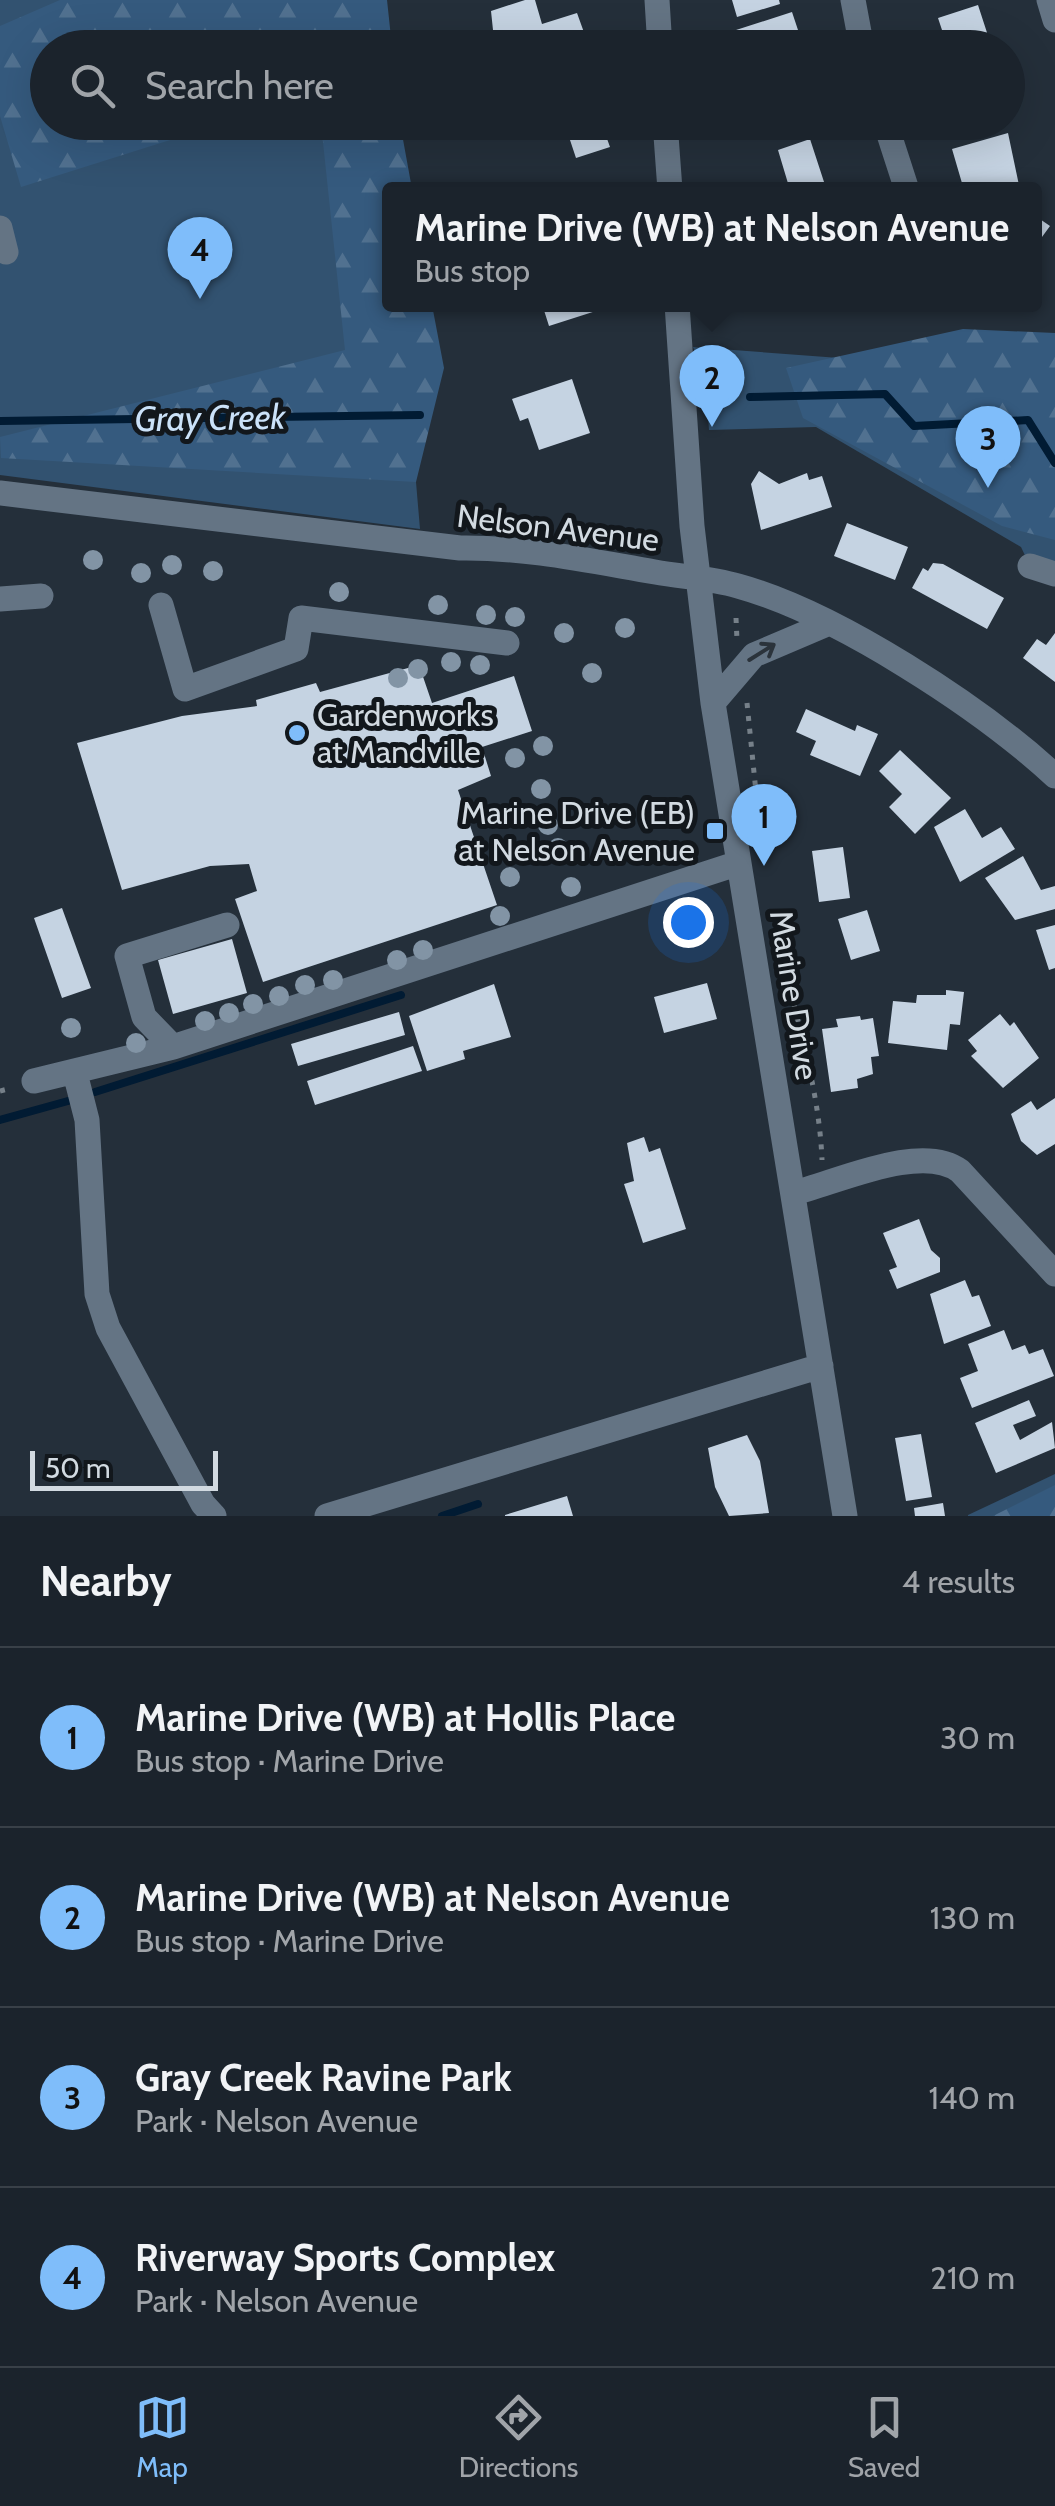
<!DOCTYPE html>
<meta charset="utf-8">
<style>
body{margin:0;font-family:Cabin,sans-serif;background:#242b34;color:#f1f3f6}
.scale{position:absolute;left:30px;bottom:25px;width:188px;box-sizing:border-box;padding-left:10px;border:5px solid #d2dae1;border-top:0;font-size:28px;line-height:35px;white-space:nowrap;color:#d2dae1;-webkit-text-stroke:8px #12171c;paint-order:stroke}
.you{position:absolute;left:688px;top:922px;width:35px;height:35px;margin:-25px;border:8px solid #fff;border-radius:50%;background:#1a73e8;box-shadow:0 0 0 15px #1a73e833}
.badge{display:grid;place-items:center;width:65px;height:65px;border-radius:50%;background:#7fbdfa;color:#111;font-size:32px;font-weight:700}
.pin{position:absolute;translate:-50% -82px;filter:drop-shadow(0 2px 5px #0008)}
.pin::after{content:'';position:absolute;top:52px;width:35px;height:30px;background:inherit;clip-path:polygon(0 0,100% 0,50% 100%)}
.popup{position:absolute;left:382px;top:182px;width:660px;height:130px;box-sizing:border-box;display:grid;place-content:center;border-radius:10px;background:#1b232c;filter:drop-shadow(0 2px 8px #0005);font-size:32px;white-space:nowrap;color:#a0a4a9}
.popup b{font-size:38px;color:#f1f3f6}
.popup::after{content:'';position:absolute;left:50%;top:100%;margin-left:-20px;border:20px solid transparent;border-top-color:#1b232c}
.list{margin:0;padding:0;list-style:none}
h2{display:flex;justify-content:space-between;align-items:center;height:130px;margin:0;padding:0 40px;font-size:42px}
h2 small{font-size:32px;font-weight:400;color:#a0a4a9}
.list li{display:grid;grid-template-columns:65px 1fr auto;gap:30px;align-items:center;box-sizing:border-box;height:180px;padding:0 40px;border-top:2px solid #394048}
.list b{display:block;font-size:38px;white-space:nowrap}
.list p{margin:0;font-size:32px;white-space:nowrap;color:#a0a4a9}
.list em{font-size:32px;font-style:normal;color:#a0a4a9}
.icon{flex:none;width:55px;height:55px;fill:none;stroke:currentColor;stroke-width:2;stroke-linecap:round;stroke-linejoin:round}
.map{position:relative;flex:none;width:1055px;height:1516px;overflow:hidden}
.search{position:absolute;background:#1b232c;box-shadow:0 10px 40px #0002;left:30px;right:30px;top:30px;height:110px;display:flex;align-items:center;gap:25px;box-sizing:border-box;padding:0 35px;border-radius:55px;color:#a0a4a9;font-size:38px}
.sheet{height:850px;background:#1b232c}
nav{display:flex;justify-content:space-around;align-items:center;box-sizing:border-box;height:140px;border-top:2px solid #394048;background:#1b232c;font-size:28px;color:#a0a4a9}
nav a{display:grid;justify-items:center;gap:5px}
nav .on{color:#7fbdfa}
.map>svg:first-child{display:block}
.green{fill:#325270}
.forest{fill:url(#forest-firs)}
.lines{fill:none;stroke-linecap:round;stroke-linejoin:round}
.stream{stroke:#011b33;stroke-width:8}
.building{fill:#c5d3e2}
.path{stroke:#768089;stroke-width:5;stroke-dasharray:5 8;stroke-linecap:butt}
.minor{stroke:#647484;stroke-width:25}
.tree{fill:#8294a5}
.oneway{stroke:#2b333b}
.poi-dot{fill:#7fbdfa;stroke:#12171c;stroke-width:4}
.labels{text-anchor:middle;stroke-width:10;stroke-linejoin:round;paint-order:stroke}
.street-label{font-size:32px;fill:#d2dae1;stroke:#12171c}
.poi-label{font-size:32px;fill:#d2dae1;stroke:#12171c;text-anchor:start}
.water-label{font-size:35px;font-style:italic;fill:#cbe2f9;stroke:#12171c}
</style>
<div class="map">
<svg width="1055" height="1516" viewBox="0 0 1055 1516">
<defs>
<pattern id="forest-firs" width="22" height="20" patternUnits="userSpaceOnUse" patternTransform="scale(2.5)"><rect width="22" height="20" fill="#355a7e"/><path d="M5 1l3.5 6h-7zM16 11l3.5 6h-7z" fill="#517190"/></pattern>
</defs>
<rect width="100%" height="100%" fill="#242f3a"/>
<path class="green" d="M0 0H377L48 48V122L387 123 390 304 401 305 420 529 0 475Z
M693 347 1055 374V574L1030 566 1021 547 816 427 709 430 705 379Z
M1055 1474V1516H968V1515Z"/>
<path class="forest" d="M60 0H387L392 47 48 48V122L224 123 21 187 0 116V26Z
M321 123H400L412 189 390 190V304L432 305 444 368 416 482 1 458 0 437 345 350Z
M963 329 1055 333V540L1002 526 803 418 786 368Z
M1055 1485V1516H993Z"/>
<g class="lines">
<path class="stream" d="M750 397 885 394 914 426 1028 420 1055 463
M0 421 420 415
M95 1092 401 995
M0 1120 68 1101
M442 1516 478 1504"/>
</g>
<path class="building" d="M525 0H535L542 24 577 13 586 38 555 48H508L503 31 493 30 491 11Z
M732 0H779L780 4 737 17Z
M978 5 992 48H948L938 18Z
M792 12 801 39 813 36 817 48H742L736 30Z
M564 122H601L610 147 576 158Z
M771 122H805L807 128 776 138Z
M1008 133 1020 190H964L952 149Z
M810 139 825 185 790 190 778 150Z
M1034 215 1050 226 1034 248Z
M542 304H597L599 310 549 326Z
M572 379 590 433 539 450 528 418 520 421 512 399Z
M759 471 779 484 807 473 809 480 822 476 832 507 761 530 751 484Z
M847 523 908 547 895 580 834 556Z
M933 563 943 564 1004 598 987 629 912 588 923 568 928 571Z
M1055 633V682L1023 658 1037 639 1046 645Z
M419 665 432 703 514 676 532 731 482 747 491 776 458 790 497 905 263 982 235 899 257 891 249 864 210 866 122 890 77 743 182 716 257 706 256 700 316 683 320 692Z
M806 709 855 731 857 725 878 734 860 776 810 755 816 741 796 732Z
M900 750 951 798 915 834 889 807 902 794 879 771Z
M965 809 982 838 1001 827 1015 849 960 882 934 827Z
M843 847 850 898 819 902 812 851Z
M1023 856 1041 890 1055 886V909L1015 920 985 878Z
M62 908 91 988 62 998 34 918Z
M867 910 880 951 851 960 838 919Z
M1055 925V968L1049 970 1036 930Z
M232 939 247 993 173 1014 158 960Z
M707 983 717 1019 664 1033 654 997Z
M494 984 511 1037 463 1051 465 1059 427 1071 409 1016Z
M946 990 964 992 960 1025 950 1024 947 1050 888 1043 893 1001 916 1003 917 995H946Z
M399 1012 405 1035 298 1066 291 1044Z
M1000 1014 1010 1026 1014 1022 1039 1058 1003 1088 971 1056 977 1051 968 1040Z
M860 1016 861 1020 873 1018 879 1056 871 1057 873 1074 857 1079 858 1088 831 1092 822 1029 838 1027 836 1019Z
M413 1046 422 1071 315 1105 307 1081Z
M1055 1098V1144L1037 1155 1021 1141 1011 1114 1031 1101 1037 1110Z
M644 1137 649 1152 660 1148 686 1229 643 1243 624 1184 634 1181 627 1143Z
M919 1219 931 1250 940 1258V1272L897 1289 889 1270 897 1267 883 1233Z
M965 1280 972 1297 979 1295 991 1326 944 1344 930 1294Z
M1004 1330 1012 1350 1025 1345 1029 1354 1043 1349 1054 1376 972 1408 960 1378 978 1371 968 1344Z
M1029 1400 1036 1416 1013 1425 1020 1440 1052 1422 1055 1448 996 1473 975 1423Z
M921 1434 932 1497 906 1501 895 1438Z
M747 1435 760 1461 769 1513 729 1516 715 1487 708 1448Z
M567 1496 573 1516H505V1515Z
M943 1503 945 1516H915L914 1508Z"/>
<g class="lines">
<path class="path" d="M736 618 737 640
M747 703 758 812
M779 941C794 1014 819 1084 822 1160
M0 1091 12 1088"/>
<path class="minor" d="M657 0 660 48
M853 0 862 48
M1049 0 1055 20
M665 122 670 190
M885 122 907 190
M0 228 6 252
M677 304 692 526 713 703 845 1516
M0 493 460 548C526 547 590 561 655 572 683 577 711 578 738 586 836 613 980 707 1055 776
M1030 566 1055 574
M0 599 41 596
M161 605 185 689 296 649 301 618 507 643
M713 703 754 655 827 624
M227 925 127 956 144 1017 173 1047 739 863
M75 1073 87 1120 97 1294 108 1328 203 1504 214 1516
M34 1081 173 1047
M794 1193C838 1182 922 1142 960 1171L1055 1274
M327 1516 821 1366"/>
</g>
<g class="tree">
<circle cx="93" cy="560" r="10"/>
<circle cx="172" cy="565" r="10"/>
<circle cx="213" cy="571" r="10"/>
<circle cx="141" cy="573" r="10"/>
<circle cx="339" cy="592" r="10"/>
<circle cx="438" cy="605" r="10"/>
<circle cx="486" cy="615" r="10"/>
<circle cx="515" cy="617" r="10"/>
<circle cx="625" cy="628" r="10"/>
<circle cx="564" cy="633" r="10"/>
<circle cx="451" cy="662" r="10"/>
<circle cx="480" cy="665" r="10"/>
<circle cx="418" cy="669" r="10"/>
<circle cx="592" cy="673" r="10"/>
<circle cx="398" cy="678" r="10"/>
<circle cx="543" cy="746" r="10"/>
<circle cx="515" cy="758" r="10"/>
<circle cx="541" cy="789" r="10"/>
<circle cx="548" cy="825" r="10"/>
<circle cx="558" cy="848" r="10"/>
<circle cx="510" cy="877" r="10"/>
<circle cx="571" cy="887" r="10"/>
<circle cx="500" cy="916" r="10"/>
<circle cx="423" cy="950" r="10"/>
<circle cx="397" cy="960" r="10"/>
<circle cx="333" cy="980" r="10"/>
<circle cx="305" cy="985" r="10"/>
<circle cx="279" cy="996" r="10"/>
<circle cx="253" cy="1004" r="10"/>
<circle cx="229" cy="1013" r="10"/>
<circle cx="205" cy="1021" r="10"/>
<circle cx="71" cy="1028" r="10"/>
<circle cx="136" cy="1043" r="10"/>
</g>
<defs><path id="oneway-shaft" d="M-6 0H5M1.5-3L5.5 0L1.5 3" fill="none" stroke-width="1.6" stroke-linecap="round" stroke-linejoin="round" transform="scale(2.5)"/></defs>
<use class="oneway" href="#oneway-shaft" transform="translate(762 652) rotate(-32)"/>
<g class="poi-dot">
<circle cx="297" cy="733" r="10"/>
<rect x="705" y="821" width="20" height="20" rx="5"/>
</g>
<g class="labels">
<g class="street-label">
<text transform="translate(558 528) rotate(7)" y="11">Nelson Avenue</text>
<text transform="translate(794 995) rotate(81)" y="11">Marine Drive</text>
</g>
<g class="poi-label">
<text x="317" y="726">Gardenworks<tspan x="317" dy="37">at Mandville</tspan></text>
<text x="695" y="824" text-anchor="end">Marine Drive (EB)<tspan x="695" dy="37">at Nelson Avenue</tspan></text>
</g>
<g class="water-label">
<text transform="translate(210 418) rotate(-1)" y="12">Gray Creek</text>
</g>
</g>
</svg>
<div class="scale">50 m</div>
<div class="you"></div>
<div class="pin badge" style="left:764px;top:866px">1</div>
<div class="pin badge" style="left:712px;top:427px">2</div>
<div class="popup"><b>Marine Drive (WB) at Nelson Avenue</b>Bus stop</div>
<div class="pin badge" style="left:988px;top:488px">3</div>
<div class="pin badge" style="left:200px;top:299px">4</div>
<div class="search"><svg class="icon" aria-label="search" viewBox="0 0 24 24"><circle cx="10" cy="10" r="6"/><path d="M15 15l6 6"/></svg>Search here</div>
</div>
<section class="sheet">
<h2>Nearby<small>4 results</small></h2>
<ul class="list">
<li><span class="badge">1</span><div><b>Marine Drive (WB) at Hollis Place</b><p>Bus stop · Marine Drive</p></div><em>30 m</em></li>
<li><span class="badge">2</span><div><b>Marine Drive (WB) at Nelson Avenue</b><p>Bus stop · Marine Drive</p></div><em>130 m</em></li>
<li><span class="badge">3</span><div><b>Gray Creek Ravine Park</b><p>Park · Nelson Avenue</p></div><em>140 m</em></li>
<li><span class="badge">4</span><div><b>Riverway Sports Complex</b><p>Park · Nelson Avenue</p></div><em>210 m</em></li>
</ul>
</section>
<nav>
<a class="on"><svg class="icon" aria-label="map" viewBox="0 0 24 24"><path d="M3 6l6-2 6 2 6-2v14l-6 2-6-2-6 2zM9 4v14M15 6v14"/></svg>Map</a>
<a><svg class="icon" aria-label="directions" viewBox="0 0 24 24"><path d="M12 3l9 9-9 9-9-9zM9 14v-3h6M13 9l2 2-2 2"/></svg>Directions</a>
<a><svg class="icon" aria-label="saved" viewBox="0 0 24 24"><path d="M7 4h10v16l-5-4-5 4z"/></svg>Saved</a>
</nav>
